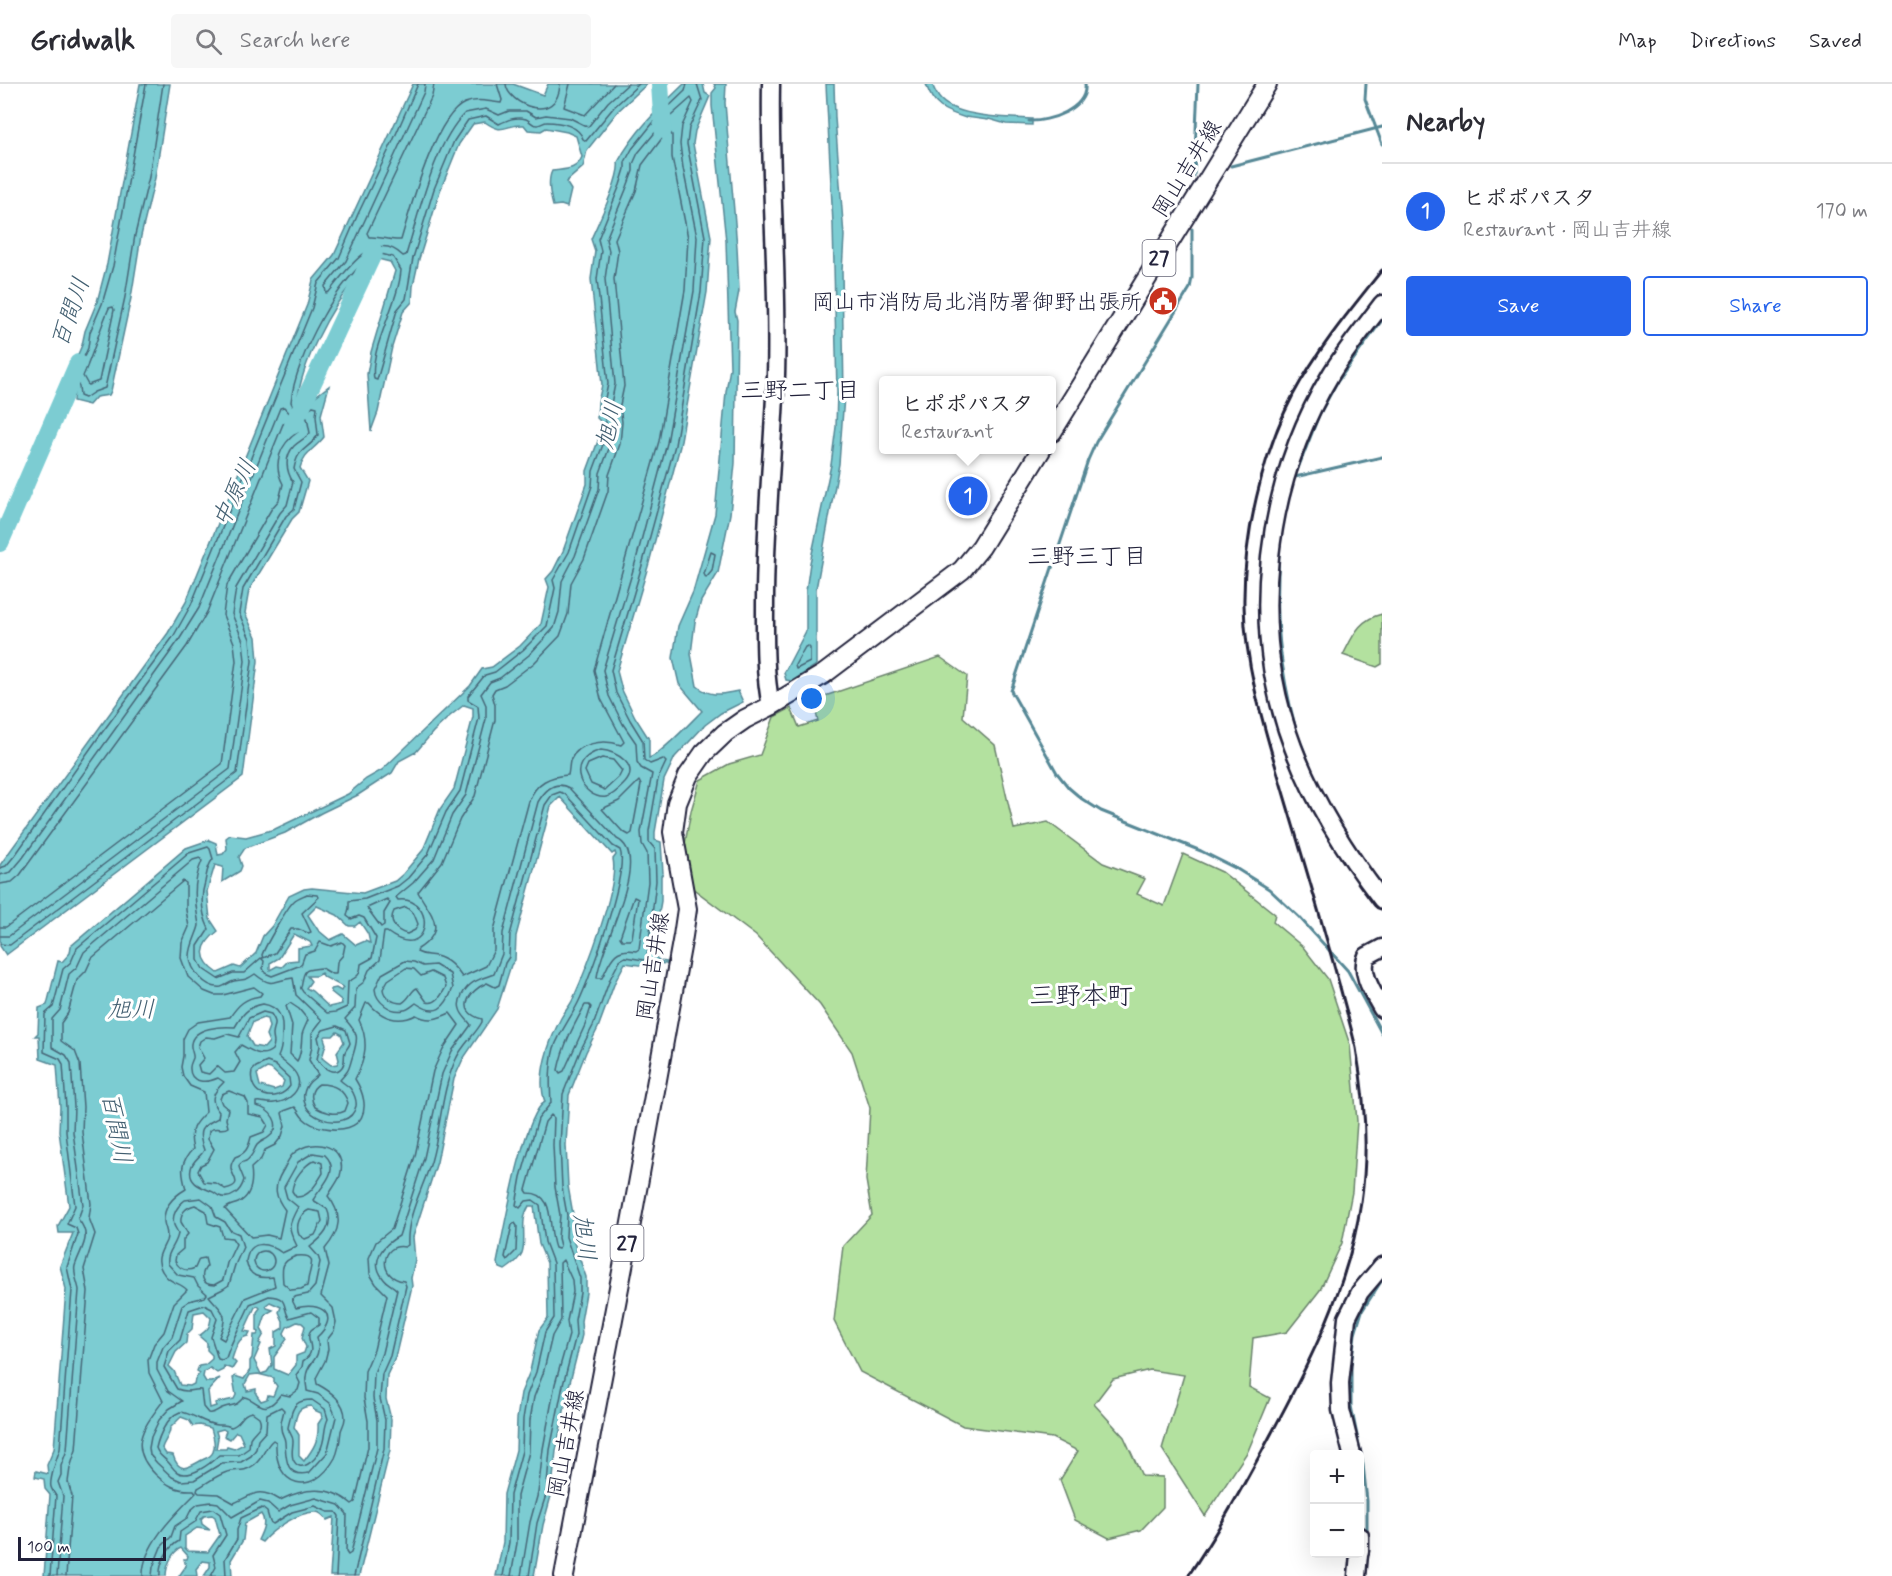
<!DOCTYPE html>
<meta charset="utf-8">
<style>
body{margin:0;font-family:Mynerve,"Klee One",sans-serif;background:#f7f7f7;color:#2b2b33}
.controls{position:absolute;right:18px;bottom:18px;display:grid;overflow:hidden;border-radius:6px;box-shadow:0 6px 24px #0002}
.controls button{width:54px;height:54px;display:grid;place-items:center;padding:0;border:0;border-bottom:2px solid #e1e1e2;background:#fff;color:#2b2b33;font:30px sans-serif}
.scale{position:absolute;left:18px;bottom:15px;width:148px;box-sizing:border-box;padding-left:6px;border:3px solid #22223b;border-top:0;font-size:16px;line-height:21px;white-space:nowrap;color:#22223b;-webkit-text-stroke:4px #fff;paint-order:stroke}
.you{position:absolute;left:812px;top:615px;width:21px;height:21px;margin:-15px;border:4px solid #fff;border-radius:50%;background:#1a73e8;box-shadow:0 0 0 9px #1a73e833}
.badge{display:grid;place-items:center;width:39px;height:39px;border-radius:50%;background:#2563eb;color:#fff;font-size:20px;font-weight:700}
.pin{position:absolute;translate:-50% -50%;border:3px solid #fff;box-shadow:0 2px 6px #0006}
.popup{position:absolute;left:879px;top:292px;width:177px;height:78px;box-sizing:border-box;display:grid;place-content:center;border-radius:6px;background:#fff;filter:drop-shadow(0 2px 4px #0005);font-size:20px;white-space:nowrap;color:#7c7c81}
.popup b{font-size:22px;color:#2b2b33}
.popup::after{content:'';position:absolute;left:50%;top:100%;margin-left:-12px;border:12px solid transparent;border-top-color:#fff}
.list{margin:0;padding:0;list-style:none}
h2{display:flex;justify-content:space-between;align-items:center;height:78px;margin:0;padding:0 24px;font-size:26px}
h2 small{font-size:20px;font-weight:400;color:#7c7c81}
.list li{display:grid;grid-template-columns:39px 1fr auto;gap:18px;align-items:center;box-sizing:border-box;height:96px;padding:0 24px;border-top:2px solid #e1e1e2}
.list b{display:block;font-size:22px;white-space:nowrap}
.list p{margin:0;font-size:20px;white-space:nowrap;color:#7c7c81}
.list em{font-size:20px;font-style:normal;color:#7c7c81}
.actions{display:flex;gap:12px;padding:18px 24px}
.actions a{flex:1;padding:14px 0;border:2px solid #2563eb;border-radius:6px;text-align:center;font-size:21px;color:#2563eb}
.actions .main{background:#2563eb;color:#fff}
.icon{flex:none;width:33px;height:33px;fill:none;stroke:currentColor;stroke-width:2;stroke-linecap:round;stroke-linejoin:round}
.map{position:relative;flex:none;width:1382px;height:1492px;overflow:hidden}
header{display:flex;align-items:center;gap:36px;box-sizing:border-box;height:84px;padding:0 30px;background:#fff;border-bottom:2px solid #e1e1e2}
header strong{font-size:28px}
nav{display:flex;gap:33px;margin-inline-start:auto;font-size:21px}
.search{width:420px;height:54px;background:#f7f7f7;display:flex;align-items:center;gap:15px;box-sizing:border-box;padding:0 21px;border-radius:6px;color:#7c7c81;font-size:22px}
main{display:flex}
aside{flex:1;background:#fff}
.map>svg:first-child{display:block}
.green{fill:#b3e19f;stroke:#6a826d;stroke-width:1.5}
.water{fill:#7bccd2;stroke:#578896;stroke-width:1.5;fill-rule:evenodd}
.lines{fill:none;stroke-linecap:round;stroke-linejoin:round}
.shore{stroke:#466677;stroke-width:1.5}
.stream{stroke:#578896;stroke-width:3}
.river{stroke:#7bccd2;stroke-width:18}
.secondary-casing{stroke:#22223b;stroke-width:21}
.primary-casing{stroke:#22223b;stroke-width:22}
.secondary{stroke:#fff;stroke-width:16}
.primary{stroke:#fff;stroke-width:18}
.rail{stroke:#22223b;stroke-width:3}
.labels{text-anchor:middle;stroke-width:6;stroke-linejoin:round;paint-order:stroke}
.shield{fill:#fff;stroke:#646476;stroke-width:1.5}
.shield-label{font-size:21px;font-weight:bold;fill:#22223b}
.street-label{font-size:22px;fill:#22223b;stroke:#fff}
.poi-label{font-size:22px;fill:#22223b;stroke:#fff;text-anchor:end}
.water-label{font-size:24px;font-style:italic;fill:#415e70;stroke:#fff}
.neighbourhood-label{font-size:24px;fill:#22223b;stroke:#fff}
.quarter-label{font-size:26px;fill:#22223b;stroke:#fff}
</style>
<header>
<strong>Gridwalk</strong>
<div class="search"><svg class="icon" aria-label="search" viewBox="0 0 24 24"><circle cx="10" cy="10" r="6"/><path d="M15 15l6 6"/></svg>Search here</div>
<nav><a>Map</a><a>Directions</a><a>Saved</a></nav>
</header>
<main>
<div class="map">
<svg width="1382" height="1492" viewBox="0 0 1382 1492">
<rect width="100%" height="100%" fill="#fff"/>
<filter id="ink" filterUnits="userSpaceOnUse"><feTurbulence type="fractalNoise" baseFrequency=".0167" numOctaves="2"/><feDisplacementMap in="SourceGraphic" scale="12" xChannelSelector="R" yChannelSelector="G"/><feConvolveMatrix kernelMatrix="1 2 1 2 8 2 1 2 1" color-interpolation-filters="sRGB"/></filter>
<g filter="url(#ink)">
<path class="green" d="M1382 530V580L1377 583 1343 571C1353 552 1359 535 1382 530Z
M940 573 967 592 963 633 995 661 1014 745 1048 738 1103 779 1145 795 1137 810 1164 822 1183 770 1222 788 1275 830 1273 838 1303 863 1328 895 1350 961 1357 1037 1352 1108 1342 1159 1320 1206 1287 1248 1253 1254 1249 1303 1270 1314 1248 1367 1205 1432 1162 1365 1184 1291 1150 1286 1113 1295 1094 1320 1124 1353 1142 1392 1163 1393V1423L1141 1446 1109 1454 1075 1436 1060 1396 1078 1367 1052 1354 963 1342 860 1288 834 1237 843 1162 872 1131 866 1096 870 1024 852 968 820 921 756 852 691 803 684 765 691 727 700 696 729 680 760 671 774 633 791 624 799 643 818 637 813 616Z"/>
<path class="water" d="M140 0H170L155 94 141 152 131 214 111 307 109 311 96 313 89 321 73 317 74 304 66 298 82 261 85 247 97 218 107 180Z
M413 0H513L543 11 548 0H647L618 27 587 66 583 83 566 98 571 106 567 123 561 121 553 122C550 111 547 97 552 87 565 85 576 87 582 73L576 52 567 48 546 44 541 47 528 46 524 41C503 40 505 52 485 38L473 40 459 60 440 107 419 175 413 202 412 218 403 228 392 263 378 328 371 347 367 290 371 268 395 187 390 178 378 175C370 182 361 189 354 197 329 226 302 279 297 318L300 321 305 320 329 302 321 331 324 353C314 366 304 368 300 384L308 397 299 428 292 435 249 506 245 529 256 553 258 577 243 693 6 871 0 862V781L168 549 186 518 307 221 313 196 334 171Z
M684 0H703L705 9 710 12 695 47 693 60 711 153 707 208 680 362 649 479 617 587 622 606 635 633 649 655V674C659 672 692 637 702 627L679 600 673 574 678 542 693 508 715 430 726 308 730 284 726 157 712 22V9L716 4 714 0H726L725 19 737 163 739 207 735 228 737 236 735 379 730 430 718 489 701 517 695 538 691 570 697 602C712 614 721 610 738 607L743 618 721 629 705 641 675 673 664 696 655 748V756L661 758 663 789 661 792V817L652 870 660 877 673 879V881L658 879 653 883 625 879 615 898 598 944 586 968 569 1011 566 1061 568 1102 573 1130 572 1153 586 1193V1209L581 1237 582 1251 569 1302 556 1367 551 1412 543 1441 534 1492H496L503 1458 504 1410 516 1366 517 1335 521 1309 530 1287 539 1246 548 1234 547 1179 539 1160 534 1122H529C519 1137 527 1154 522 1169 519 1176 511 1182 505 1186L500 1184 497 1179C503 1151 523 1030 545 1018 536 992 549 957 561 934 565 927 570 922 573 915 586 886 619 803 613 775L616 771 615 768 612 770 560 713 551 722 516 852 515 876 511 881 497 925 463 975 454 995 437 1078 413 1153 415 1176 411 1194 412 1202 395 1274 387 1291 386 1315 391 1335 390 1366 359 1492H330L334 1433 327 1436C324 1432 321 1428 316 1428 299 1427 272 1446 262 1458L258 1456C262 1448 267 1438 261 1430L245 1439 243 1456 231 1476 232 1492H204L210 1483V1478L202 1477 196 1485 197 1492H179L186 1482 184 1475H187L188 1472 181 1464C172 1467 166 1483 166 1492H44L50 1411 45 1405 44 1395 35 1393 36 1387 48 1390 47 1381 54 1365 66 1205 60 1182 73 1149H59L58 1142 69 1122 59 1047 60 1023 57 981 40 975 39 952H35L38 949 39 924 47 921 58 877 62 878 70 869 71 862 186 764 209 756 216 759 218 771 223 770 227 765 226 754 230 751 246 753 275 745 348 710 366 695 382 686 470 602 482 585 492 583 520 562 541 540 549 503 546 495 553 487 563 467 587 400V387L598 357 600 337 597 334 598 318 602 301 591 195 595 167 591 155C598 139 621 93 618 78 634 48 659 24 684 0ZM464 621 473 624V633L454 705 440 725 423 766 403 790 395 797 363 809 312 804 304 805 289 812 272 842 263 852 256 869 240 884 234 882 218 889C198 875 199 862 218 847L210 835 207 807 215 781 223 783 222 798 240 787 242 782 239 773 245 764 285 749 321 729 358 711 392 689 399 677 416 668 433 648 450 632ZM317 822 337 831 349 842H355L360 838 368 850 370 859 365 857 356 861 343 850 330 856 318 846 308 831ZM294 850 310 858 312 862 298 864V876L288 877 282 883 277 882 270 886V879L279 874ZM321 889 324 893 343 903 341 907 336 904 331 905V908L341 916 342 920 329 923 312 907 306 904 311 897 307 892H316ZM263 934 267 935 269 943 266 951 269 958 264 964 253 962 247 952 253 938ZM337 948 341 950 344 958 337 968 339 976 337 980 331 981 322 974 326 960 324 954 326 952H333ZM267 984 271 985 284 997 282 1003 274 1006 260 1002 257 990ZM270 1218 281 1223 279 1228 283 1237V1244L276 1248V1262L270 1265 272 1281 267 1288 261 1290 254 1276 261 1260 259 1259 264 1250 261 1245 266 1230 273 1226 267 1224 266 1221ZM258 1222 260 1224 257 1228V1247L259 1248 257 1251H254L252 1274 250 1277V1286L244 1295 235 1292 233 1294 236 1311 234 1315 215 1319 216 1322 210 1324 208 1307 220 1294 211 1298H206L203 1293 204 1288 210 1284 217 1289 223 1286 224 1282 232 1285 236 1279 232 1275C235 1266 238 1253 248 1252L250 1248 244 1247 255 1223ZM204 1227 211 1234C209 1247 207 1245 199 1252L207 1259V1266L212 1271V1275L205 1281 199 1282 197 1287 200 1289 195 1295 194 1300 190 1302 180 1301 174 1287 169 1282 176 1268 186 1259 187 1250 192 1245 194 1229ZM297 1238 302 1239 305 1242 302 1254 306 1263 304 1269 296 1272V1281L288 1291 274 1285V1273L287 1255 284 1249 287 1243ZM258 1290 274 1294V1298L277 1302 273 1312 268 1311 267 1315 261 1317 256 1310V1305L247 1307 245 1300 250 1291ZM311 1322 314 1326 321 1329 322 1334 318 1340C319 1356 314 1364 304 1377L299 1372V1351L294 1343C297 1331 296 1323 311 1322ZM181 1333 189 1336 193 1342 200 1341 211 1344C213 1352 216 1360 213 1368 211 1373 206 1374 202 1376 189 1383 179 1391 173 1371L166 1370 162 1364C164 1357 170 1352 170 1344ZM223 1345 226 1347 224 1352 230 1355 236 1348 239 1349 244 1360 234 1365 227 1363 226 1365H216L218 1354 216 1347ZM212 1431 215 1433 220 1451 208 1468 188 1467 185 1464V1452L197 1444 210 1446 202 1440 201 1435 204 1432Z
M826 0H834L835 34 844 152 842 187 844 312 839 380 816 505V581L792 597 786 596 784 589 806 547V507L810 479 831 381 836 343 837 308 833 140Z
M926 0H932C934 5 937 12 941 16 957 33 1009 34 1032 35V41L1006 40 989 35 988 36 966 33V34C944 27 933 23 926 0Z"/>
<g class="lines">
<path class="shore" d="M146 0 113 182 102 220 90 248 88 264 74 295 79 302 80 312 85 314 94 308 105 304 125 213 135 151 149 93 163 0
M425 0 424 8 346 177 325 202 326 209 329 208C346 187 374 143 403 172L406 171C419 130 434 59 465 29L486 25 499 31 509 27H526L536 33 546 31 570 34 588 43 608 18 628 0
M434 0 432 12 367 149 369 153C380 152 391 157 401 156 410 126 435 31 465 19 478 14 489 18 501 19L502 16 497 0
M506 0C507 20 558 42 560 0
M570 0 564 23 585 31 614 0
M670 48 672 51V73L688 154 685 206 659 357 594 586 601 615 624 658 621 661C604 655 578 658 570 677 569 682 569 687 568 691 550 692 536 698 529 717L494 846V866L486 882 462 893C455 883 448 875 436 872 428 870 424 872 417 868L418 865C449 845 430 830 418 808L442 778 460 735 475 712 495 636V621L492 610 495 605 505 601 534 579 560 552 568 530 571 499 584 475 608 407 609 391 620 360 622 338 620 321 624 302 614 195 618 167 615 155 636 107 642 81 666 49Z
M113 223 114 226 99 297 88 301 83 292C93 270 99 247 109 224Z
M711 468 715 470 712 487 706 494 704 490Z
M808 562 810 564V578L796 585 795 581 805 563Z
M601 666C617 667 640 682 625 699 620 704 613 712 606 713 584 716 560 678 601 666Z
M602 674 613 676 622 687 619 693 605 706 591 700 585 687 588 680Z
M639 697 641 701 632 749 629 751 622 747 602 725 619 717Z
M0 784 6 782 16 770 98 654 173 553 191 521 312 224 318 199 339 174 358 130 393 57 418 0
M0 791 11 788 22 775 179 556 199 524 280 324 284 323 293 333 307 334 310 349C305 355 299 357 294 362 284 373 286 387 293 398L287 421 280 429 236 504 232 530 243 557 245 577 230 685 9 852H0
M0 800 12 798 20 791 187 562 207 528 283 340 286 339 298 343V348C280 360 272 380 283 400L279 416 272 424 227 501 223 531 234 559 236 577 222 680 6 843H0
M307 810 317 811 319 813 302 829 311 848 308 849 298 845H291L275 869 263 874 262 871C265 862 288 822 294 817 297 814 303 812 307 810Z
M634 813 638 815 632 854 630 856H622L620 853Z
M387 815 390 819 384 829V841L381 843 367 824Z
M406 823 414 830 418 840 415 846 407 850C396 847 388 839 394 827Z
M0 860 10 861 237 689 252 577 250 555 239 529 243 505 286 432 294 425 301 398 294 385C298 362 308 367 318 351L316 332 317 323 313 322C305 327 295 330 291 318 295 275 339 190 377 169L393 173 401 186C399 219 369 264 374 295L377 296 397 226 406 215 413 174 434 105 454 57 468 36 486 32 499 40C507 36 516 32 526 35 531 37 532 42 538 41 542 40 544 38 547 38 561 38 579 42 583 55L586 57 614 23 639 0
M405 877 414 878 423 882 435 881 450 890 453 904C445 925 436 933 416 919 412 922 408 926 404 926 391 929 376 918 375 905L382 890Z
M406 884 414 885 421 892 431 888 443 894 446 903C442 910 437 921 427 918L417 904C411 906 410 915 402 919 394 919 384 914 383 905L388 896Z
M290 919 299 925 308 936C306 941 303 946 302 951 301 961 302 969 297 977L290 970 292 941 286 922Z
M366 919H369C381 934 398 940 416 931 429 938 437 935 450 929L459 941 443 965 433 987 415 1072 392 1145 376 1158 369 1174 370 1190 376 1200 387 1211 374 1266 365 1287 364 1314 368 1337V1363L355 1418 352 1420C330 1401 304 1404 280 1416 259 1403 254 1410 234 1419L218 1410 199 1409 197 1407 198 1404C207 1399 217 1391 227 1388 237 1384 242 1390 254 1381 264 1374 264 1363 273 1356L276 1358C274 1404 313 1414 335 1374 339 1366 340 1357 341 1347 342 1343 345 1339 345 1334 345 1317 330 1307 317 1300L316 1294 325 1277 328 1265 327 1256 334 1247 336 1238 333 1224 321 1212 329 1182 325 1165C341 1146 343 1131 328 1112 332 1105 337 1099 340 1092 349 1062 314 1052 294 1069 288 1074 286 1082 282 1088 273 1103 275 1113 285 1126L279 1154 267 1151 251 1153 225 1125C228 1121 233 1121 238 1119 252 1112 253 1098 251 1084L261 1075 265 1066 275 1061 282 1052 285 1042 282 1029 284 1027 295 1023C298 1026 300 1031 303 1034 309 1040 317 1043 325 1044 363 1051 374 1025 355 995 366 974 369 957 359 936Z
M263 920C280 923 283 934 282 949 281 959 283 962 278 973 283 978 292 983 296 990 305 1005 288 1018 274 1019 267 1020 262 1017 256 1018V1022C270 1024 284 1041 269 1053 266 1056 260 1057 257 1061 253 1067 253 1072 246 1077 244 1078 240 1078 239 1082 239 1085 243 1092 244 1096 241 1107 231 1117 219 1112 216 1110 214 1108 211 1107 201 1103 188 1099 191 1085 192 1076 201 1073 204 1066 196 1045 201 1043 218 1034L219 1028C208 1015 214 1008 224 998L218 994C207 999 189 1000 190 983 190 980 192 977 193 974 194 970 190 965 191 960 193 943 222 942 235 943 242 931 247 923 263 920Z
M585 921H589L591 923 586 939 564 987 560 989 558 986C563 961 573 943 585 921Z
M263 928 271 930C279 942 273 941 273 951 273 958 276 958 272 966 261 975 251 966 241 961L235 968 240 978 234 988 225 989 217 982 209 990 200 988 198 981 204 974 198 963 200 957 206 953 215 954 227 950 239 953 249 934Z
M337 942 346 946 350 959C349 963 346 965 345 968 343 973 346 978 342 983 334 993 322 983 317 975L320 962 318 953 323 946Z
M267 978 275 981 289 994 290 1002C277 1021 247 1012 252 987L256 983Z
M319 1000C333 1000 344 1005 348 1019L345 1027C336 1032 323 1028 315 1023 310 1015 310 1005 319 1000Z
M229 1007 245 1013 248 1019V1030L263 1033 268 1041 264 1048 251 1053C248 1065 246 1069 235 1073 233 1076 231 1079 231 1083 230 1091 246 1101 225 1105L216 1099 204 1098 198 1087 201 1081 207 1078 214 1065 208 1055 209 1047C215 1041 222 1048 228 1043L226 1035 228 1025 222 1020 220 1015 222 1010Z
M551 1031 554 1034 553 1061 555 1103 560 1131 558 1154 560 1162 558 1165 555 1164C547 1144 557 1109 528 1109L526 1106 545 1038Z
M313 1069 325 1071C341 1087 322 1101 313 1116L327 1125C335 1142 322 1154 310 1163L318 1172 320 1178 315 1202 308 1210 294 1213 292 1216 296 1224C321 1217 341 1231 317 1253 323 1278 307 1276 306 1293 305 1297 307 1303 307 1307L318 1310 330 1319 336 1333 327 1369 309 1389C285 1394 286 1374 285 1358 285 1353 281 1350 281 1344 280 1338 283 1332 284 1326L281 1323 267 1330 266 1347 258 1356 256 1365 251 1372 241 1378 222 1379 194 1396 181 1397 172 1393 157 1379 150 1371 149 1364 151 1353 159 1336 169 1325 182 1317 168 1307 157 1286V1278L163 1263 172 1253 182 1222 189 1217 205 1213 207 1210 198 1202 194 1194 178 1191 168 1180C166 1167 177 1161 178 1149 178 1148 174 1142 174 1141 171 1131 178 1121 185 1116L201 1114 212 1122 216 1133 225 1138 230 1146 239 1150 243 1163 235 1181 229 1201 223 1205 209 1212C222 1228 230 1228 219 1253L224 1256 245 1214 275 1202 273 1193C259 1195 249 1193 246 1177 250 1154 268 1159 282 1169L297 1162C288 1144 287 1143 298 1123L287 1114 284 1103 298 1078Z
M315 1076 322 1079 323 1089C317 1099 309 1114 296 1113L292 1107C293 1095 304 1081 315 1076Z
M195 1121 206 1127 208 1139 220 1143 223 1153 232 1154 236 1160 227 1179 223 1196 214 1201C201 1201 200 1190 207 1182L205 1174 199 1175 195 1184C186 1188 180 1186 175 1177L176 1171 183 1165V1156L188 1150 181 1138C180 1129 186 1123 195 1121Z
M309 1126 320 1128 322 1137 315 1151 305 1155 299 1151C295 1141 300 1130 309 1126Z
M515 1139 517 1142 516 1167 507 1176 505 1173 512 1141Z
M254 1177a10 10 0 1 1 20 0a10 10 0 1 1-20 0Z
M296 1172C315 1170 313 1177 309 1191 308 1194 308 1198 307 1202L301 1205 291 1206 283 1199C282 1184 280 1178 296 1172Z
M269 1212C289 1213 282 1223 289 1234L311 1228 319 1234V1241C316 1243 313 1244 311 1246 303 1255 320 1266 303 1277L302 1283 296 1291 300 1299 298 1306 290 1312 281 1310C263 1335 258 1315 244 1313 233 1325 235 1319 222 1324 215 1327 215 1330 208 1329L203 1323 201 1306C194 1304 189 1310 177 1305L164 1283 169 1267 180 1256 189 1226 204 1221 212 1225 217 1235 211 1253 218 1275 222 1276 226 1274C232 1255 242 1239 250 1220Z
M312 1316 325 1325 328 1335C323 1345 326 1355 320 1366 316 1375 300 1392 293 1375 291 1369 293 1363 293 1357 293 1351 289 1349 288 1344 288 1342 290 1336 290 1335 293 1321 297 1316 312 1316Z
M180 1328C193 1329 204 1340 217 1341 224 1341 225 1340 231 1343 241 1341 241 1329 252 1328L259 1333C264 1344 254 1346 250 1354L249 1364 239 1371H219C211 1379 190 1396 177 1388 173 1385 171 1381 168 1378 163 1373 159 1372 156 1364 159 1351 167 1333 180 1328Z
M50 1492 56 1412C54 1409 52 1406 51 1403 49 1397 57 1373 60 1365L72 1206 67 1183 78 1150 76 1144 67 1140 75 1122 66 1048V1023L63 980 60 975 44 968 45 930 53 923 63 885 71 878 77 864 189 769 208 763 210 765 213 775C207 782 207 789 205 798 200 814 202 830 209 845L198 862V876L203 885 218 895 233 889H244L261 874 264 877 263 884 265 889 272 892 301 881 305 870 315 867 320 858 331 862 342 858 345 861 343 871 337 878 336 890H332L322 884C307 886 304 883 302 899 301 907 299 901 303 908L327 929 336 928 347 923 348 898C358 892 360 892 361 880L372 874 376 854 364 834 359 832 351 835 347 832 349 824V817L365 815 398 802 408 794 428 770 446 728 460 707 479 634 478 622 468 616V612L485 591 495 588 523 566 547 542 555 504 553 496 569 468 592 402 593 387 604 358 606 338 603 331 604 319 608 300 597 195 601 167 598 155 620 101 625 85V78L632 65 657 34 685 7 687 0
M57 1492 63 1412 58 1398 61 1391V1382L67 1366 79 1206C78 1199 73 1189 75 1182 81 1163 93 1153 78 1135L83 1121 73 1048 74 1023 71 979 66 971 52 963V935L60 926 69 890 77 883 84 868 193 776 200 774 202 777C192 799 195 819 199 841 199 846 190 861 190 872 190 886 206 905 221 903 225 902 229 898 234 897 245 895 245 897 255 890 273 905 274 896 293 894L296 911 322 936 312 949V962L309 976 318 991C315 994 311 996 308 1000 287 1032 349 1053 356 1022 357 1017 354 1009 350 1004 347 1001 343 999 340 996 351 984 348 986 353 971 359 952 358 950 345 935L355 924 356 904 364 898 369 886 380 876 384 848H387C432 882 437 811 398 816L396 813 413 799 434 775 452 731 466 711 486 635V621L481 610 490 598 500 594 529 571 554 544 559 528 562 497 575 472 599 405 600 389 611 359 613 338 611 320 615 300 605 195 609 167 606 155 627 103 633 87V80L638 69 663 39 691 14 693 18 682 42 680 60 683 84 697 153 694 207 667 359 636 476 603 586 609 612 623 640 636 659 637 678 641 684 652 690 641 748 642 760 647 769 648 798 639 865 636 867C613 863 611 876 602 894H597C598 865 654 772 617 755L569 704C555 696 545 706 538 718L503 849 502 870 494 890C481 895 470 896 462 911 460 915 458 920 460 925 461 931 468 936 471 941L452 967 442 990 424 1074 399 1152C384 1160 369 1176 383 1194 387 1200 394 1202 397 1206L382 1269 374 1289 373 1314 377 1336V1364L351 1469 348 1471 346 1468 347 1430 339 1421 316 1414 290 1421 278 1428 268 1419 260 1417 232 1433 218 1419 211 1418 198 1420 191 1426 187 1434 175 1442 171 1453 161 1463 153 1483 152 1492
M66 1492 72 1412 68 1398 70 1384 76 1366 88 1207 84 1185 95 1150 89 1134 91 1120 82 1048 83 1023 80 980 75 967 61 957V939L68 929 77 896 86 887 92 874 183 797 186 799V826L189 843 182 859 181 874 188 893 204 907 214 911H223L254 903 262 909 260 912C245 914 238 921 230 933L198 938 188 945 183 955V972L181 983 183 992 190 1002 204 1008 206 1028C194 1039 188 1047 193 1065 180 1078 181 1088 186 1105 174 1112 163 1122 164 1138 165 1145 169 1149 166 1157 161 1168 155 1175 162 1187 169 1200 181 1198 187 1206L174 1219 164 1248 154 1260 148 1276 149 1289 163 1317C143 1344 127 1363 156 1391 168 1402 177 1407 194 1406L196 1409C177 1428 142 1461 143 1492
M160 1492C159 1479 168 1463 179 1457L180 1448 195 1438 201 1427 213 1425 220 1430 226 1451 213 1471 216 1483 211 1492
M226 1492 225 1475 237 1455V1446L241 1434 262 1424 267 1428 270 1438 273 1440 292 1428 315 1422 328 1428H336L339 1432 336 1492
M354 1492 384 1365 385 1336 380 1314 382 1290 390 1272 406 1202 404 1197C377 1194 381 1158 405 1163L408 1161C406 1133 423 1104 431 1078 441 1044 441 1007 456 975 462 961 475 951 482 938V935C455 928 469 906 487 899L495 903 499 901 505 879 509 873 510 851 545 721 552 711 560 708 565 710 613 762 620 766C629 787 590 895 578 919 570 935 560 948 554 964 549 983 550 1001 551 1019L538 1035 521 1093 516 1121 520 1124 526 1117 533 1116 540 1121 545 1158 553 1179 554 1234 545 1248 536 1288 527 1311 523 1335 522 1367 510 1411 509 1458 503 1492
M511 1492 517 1459V1412L529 1368 530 1336 534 1313 543 1290 552 1252 561 1236 560 1179 563 1176 572 1196 573 1208 567 1237 569 1251 555 1300 543 1365 538 1409 530 1438 521 1492
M529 1492 537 1439 546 1411 550 1366 563 1301 576 1251 575 1236 580 1209V1194L566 1153 567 1131 562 1103 560 1061 563 1010 581 965 593 942 610 895 620 876 625 873 644 876 647 874 656 797 655 765 649 758V747L658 695 666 678 663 675 650 680 644 676 643 657 630 636 616 609 611 586 643 478 675 361 701 208 705 153 687 60 689 44 702 16 697 0"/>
<path class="stream" d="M1366 0 1365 15 1382 60
M1029 37C1049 38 1088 25 1085 0
M1231 82 1382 43
M1194 92 1198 0
M1192 145V194L1190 204 1096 358 1088 376 1011 607 1057 689 1069 704 1082 715 1101 727 1201 767 1237 785 1269 805 1299 833 1348 887 1382 950
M1295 392 1319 331 1337 298 1382 236
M1295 393 1382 373
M1279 469C1275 535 1279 582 1296 646
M1298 652 1310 682
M1370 786 1382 801
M1367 1451V1417L1363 1381 1351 1322V1281L1355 1250 1362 1227 1382 1196"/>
<path class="river" d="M660 0 663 46
M293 341 374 168
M0 459 78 279"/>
<g class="secondary-casing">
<path id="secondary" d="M771 0C769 97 779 194 776 291 773 367 765 442 765 518 765 553 764 588 771 622
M1382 220C1365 243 1346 265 1331 290 1265 400 1247 542 1293 663 1314 719 1346 769 1382 816
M1382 864 1367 872C1359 889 1374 910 1382 925
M1352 1370 1341 1326 1340 1299 1347 1234 1360 1208 1382 1182
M1360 1452V1467
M1357 1492 1359 1470"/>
</g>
<g class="primary-casing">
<path id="primary" d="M1052 348 1267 0
M564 1492 625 1172 683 852 687 825 673 748 677 719 688 692 704 669 725 649 745 635 771 622 824 590 962 486 981 463 1041 366"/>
</g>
<use href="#secondary" class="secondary"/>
<use href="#primary" class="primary"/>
<path class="rail" d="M1188 1492C1218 1448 1244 1401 1269 1354 1309 1280 1349 1202 1361 1118 1369 1066 1365 1015 1356 964 1335 879 1309 795 1284 711 1266 649 1245 586 1244 521 1243 454 1262 370 1293 311 1317 266 1350 226 1382 186"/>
</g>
</g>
<defs>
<g id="civic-disc" transform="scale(1.5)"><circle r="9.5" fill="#c8321e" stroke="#fff"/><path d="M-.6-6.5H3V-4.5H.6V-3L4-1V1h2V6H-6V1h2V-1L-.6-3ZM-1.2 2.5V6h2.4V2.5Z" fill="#fff"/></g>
</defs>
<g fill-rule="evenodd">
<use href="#civic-disc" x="1163" y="217"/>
</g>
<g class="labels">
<g class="shield">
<rect x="1142.5" y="156" width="33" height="36" rx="4.5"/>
<rect x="610.5" y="1141" width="33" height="36" rx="4.5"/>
</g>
<g class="shield-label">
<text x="1159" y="181">27</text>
<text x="627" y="1166">27</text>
</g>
<g class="street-label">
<text transform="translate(1186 84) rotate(-58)" y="8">岡山吉井線</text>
<text transform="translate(652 882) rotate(-81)" y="8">岡山吉井線</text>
<text transform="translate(565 1359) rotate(-79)" y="8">岡山吉井線</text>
</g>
<g class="poi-label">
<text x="1142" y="225">岡山市消防局北消防署御野出張所</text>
</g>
<g class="water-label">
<text transform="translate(70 228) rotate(-71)" y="8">百間川</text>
<text transform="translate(609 341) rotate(-77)" y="8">旭川</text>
<text transform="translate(234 409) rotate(-65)" y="8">中原川</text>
<text x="131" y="933">旭川</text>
<text transform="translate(117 1044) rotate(79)" y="8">百間川</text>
<text transform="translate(585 1153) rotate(83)" y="8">旭川</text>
</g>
<g class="neighbourhood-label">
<text x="800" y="314">三野二丁目</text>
<text x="1087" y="480">三野三丁目</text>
</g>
<g class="quarter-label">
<text x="1081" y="920">三野本町</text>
</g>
</g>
</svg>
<div class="controls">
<button>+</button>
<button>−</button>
</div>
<div class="scale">100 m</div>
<div class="you"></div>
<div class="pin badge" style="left:968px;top:412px">1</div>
<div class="popup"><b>ヒポポパスタ</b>Restaurant</div>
</div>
<aside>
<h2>Nearby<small></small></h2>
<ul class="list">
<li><span class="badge">1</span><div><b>ヒポポパスタ</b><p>Restaurant · 岡山吉井線</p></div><em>170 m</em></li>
</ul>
<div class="actions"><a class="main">Save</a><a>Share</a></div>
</aside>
</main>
